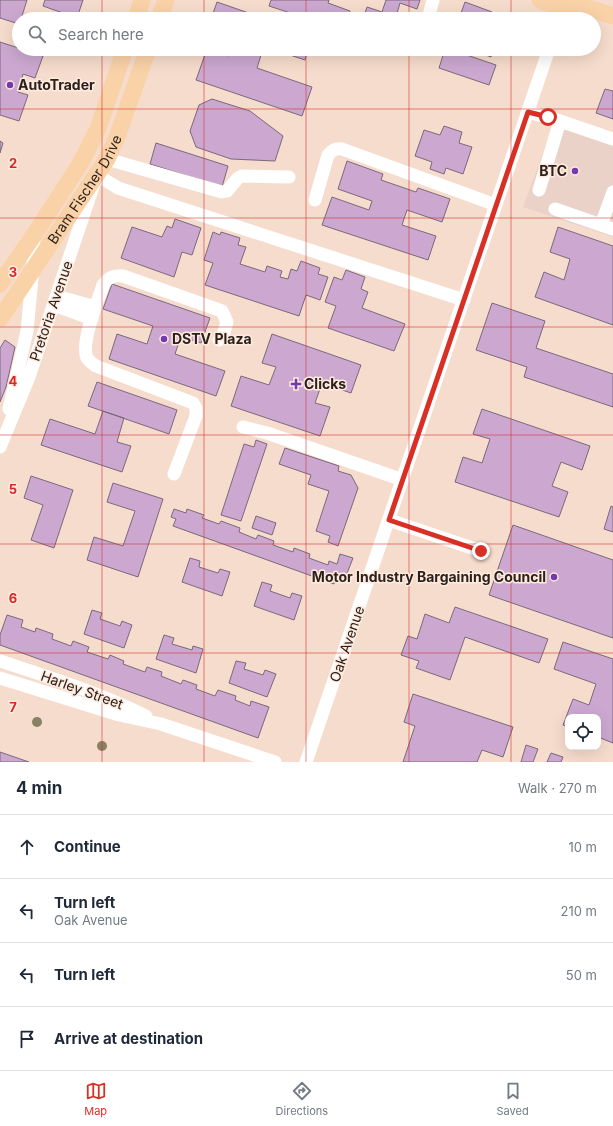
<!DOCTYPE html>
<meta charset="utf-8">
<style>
body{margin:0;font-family:Inter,sans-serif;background:#f2f2f3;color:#1f2937}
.controls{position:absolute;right:12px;bottom:12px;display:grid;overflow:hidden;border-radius:8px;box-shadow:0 4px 16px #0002}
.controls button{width:36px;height:36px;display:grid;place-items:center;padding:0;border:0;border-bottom:1px solid #e0e1e3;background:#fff;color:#1f2937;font:20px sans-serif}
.stop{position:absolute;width:12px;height:12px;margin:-9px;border:3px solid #d93025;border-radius:50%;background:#fff}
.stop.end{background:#d93025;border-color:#fff;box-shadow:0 1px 4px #0008}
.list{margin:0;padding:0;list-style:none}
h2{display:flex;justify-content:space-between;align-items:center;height:52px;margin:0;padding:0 16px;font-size:17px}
h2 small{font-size:13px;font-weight:400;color:#747a83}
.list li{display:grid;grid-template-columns:26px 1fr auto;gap:12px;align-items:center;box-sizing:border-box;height:64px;padding:0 16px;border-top:1px solid #e0e1e3}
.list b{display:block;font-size:15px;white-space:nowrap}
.list p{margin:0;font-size:13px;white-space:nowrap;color:#747a83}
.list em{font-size:13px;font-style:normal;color:#747a83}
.icon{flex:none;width:22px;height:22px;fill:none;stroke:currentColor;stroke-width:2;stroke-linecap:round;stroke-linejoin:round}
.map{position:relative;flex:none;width:613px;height:762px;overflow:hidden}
.search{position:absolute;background:#fff;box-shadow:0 4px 16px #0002;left:12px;right:12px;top:12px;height:44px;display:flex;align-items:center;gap:10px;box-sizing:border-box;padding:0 14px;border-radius:22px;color:#747a83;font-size:15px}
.sheet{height:308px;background:#fff}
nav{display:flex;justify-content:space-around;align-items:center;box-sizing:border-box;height:56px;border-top:1px solid #e0e1e3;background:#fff;font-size:11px;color:#747a83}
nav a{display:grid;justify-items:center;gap:2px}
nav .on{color:#d93025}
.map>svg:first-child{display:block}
.education{fill:#ead2c9}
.building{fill:#cca8d0;stroke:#7a697c}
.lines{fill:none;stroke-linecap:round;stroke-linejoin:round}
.minor{stroke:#fff;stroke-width:13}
.major{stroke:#fad2a8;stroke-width:17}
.tree{fill:#898164}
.route{stroke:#d93025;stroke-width:5}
.grid{fill:none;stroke:#d62828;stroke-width:1;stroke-opacity:0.55}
.poi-dot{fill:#7339ae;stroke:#ffeade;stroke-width:1.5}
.labels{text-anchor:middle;stroke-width:3;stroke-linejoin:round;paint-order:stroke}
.poi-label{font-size:14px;font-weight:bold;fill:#2b211c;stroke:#ffeade;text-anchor:start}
.street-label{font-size:14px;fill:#2b211c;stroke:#ffeade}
.grid-label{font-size:13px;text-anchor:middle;font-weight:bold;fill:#d62828;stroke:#ffeade;stroke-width:3;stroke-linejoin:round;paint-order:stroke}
</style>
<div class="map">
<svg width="613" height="762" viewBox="0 0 613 762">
<rect width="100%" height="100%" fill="#f6dccc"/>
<path class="education" d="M557 115 613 135V237L523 207Z"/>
<path class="building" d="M0 0H27L21 19H19V24L0 18Z
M45 0H83L77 18 43 6Z
M271 0H329L328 3 350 11 347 19H309L269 6Z
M386 0H420L417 9 400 3 396 17 402 19H363L367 7 382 12Z
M217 2 266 19H211Z
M465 2 492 12 490 19H464L466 14 461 13Z
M0 42 43 56 35 78 23 74 18 92 28 95 19 121 0 115Z
M207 49 228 56 231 49H263L257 68 312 87 302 116 196 80Z
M272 49H308L305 60Z
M445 49H456L455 51 496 65 489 85 439 68Z
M469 49H494L491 57Z
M605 89 613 91V119L596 113Z
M212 99 250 111 283 136 275 161 231 159 196 147 190 131 199 105Z
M444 126 462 132 459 143 472 147 463 174 446 168 444 174 430 169 432 162 415 156 424 130 440 135Z
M0 141 3 143 0 153Z
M156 143 228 166 222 187 150 164Z
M347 161 383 174 381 180 416 192 418 188 450 199 442 222 407 210 402 225 436 236 428 260 322 225 332 197 369 210 372 201 338 189Z
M175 219 201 228 192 255 182 252 174 277 121 258 132 227 162 237 167 226 172 228Z
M558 227 613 246V325L535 297 544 272 564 280 570 259 550 252Z
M213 232 220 235 221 232 240 238 238 245 246 247 240 264 265 272 267 266 282 271 280 277 288 279 291 269 297 271 301 261 320 268 318 274 328 277 320 300 306 295 299 316 205 285 213 263 204 260Z
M346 270 365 277 361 289 368 292 362 308 405 324 394 351 328 328 336 306 325 302 334 277 342 280Z
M112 284 210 318 201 343 181 336 175 354 225 371 216 396 109 359 117 334 147 344 153 326 103 309Z
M492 303 545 321 536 348 613 374V407L524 377 527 367 476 350Z
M272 334 361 365 351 393 322 383 315 403 330 407 320 436 231 406 241 376 269 385 276 367 262 363Z
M5 340 15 347 6 387 0 402V348Z
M97 382 177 410 169 434 88 406Z
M482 409 590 446 582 470 561 462 552 486 568 492 559 517 455 482 463 457 482 463 490 439 473 434Z
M103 411 124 418 117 442 131 446 122 472 41 445 50 419 95 434Z
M256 440 267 444 241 521 221 515 244 444 254 447Z
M285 448 339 466 338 471 351 475 358 488 338 546 328 542 330 536 316 531 329 491 308 484 311 475 279 464Z
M31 476 73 490 54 548 31 540 43 505 24 498Z
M113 483 163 499 138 577 87 560 94 537 123 546 135 511 107 502Z
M611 506 613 507V532L604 529Z
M174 509 186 513 187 509 204 515 202 518 219 524 221 521 240 528 239 532 256 539 258 535 274 541 273 545 293 552 294 548 310 554 309 558 328 565 329 561 337 564 340 554 353 558 344 581 336 578 334 584 173 526 176 519 171 517Z
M256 516 276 523 272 535 252 528Z
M513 525 613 560V638L489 595Z
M190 558 200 561 199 567 218 573 220 569 230 572 222 596 182 582Z
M262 582 272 585 270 591 290 598 292 593 302 596 294 620 254 606Z
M455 607 548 639 539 663 465 637 450 680 416 668 419 661 401 655 408 636 417 639 425 614 449 623Z
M92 610 102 613 100 619 120 626 122 621 132 625 124 648 84 634Z
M7 615 23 620 21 627 35 632 36 628 53 634 52 639 71 646 73 641 89 647 87 652 108 659 110 655 124 661 123 664 145 672 147 667 162 672 161 676 181 684 183 680 197 685 196 689 215 696 218 690 236 696 235 700 250 706 251 701 269 707 258 738 0 645V635Z
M164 635 174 638 172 644 192 650 193 646 203 649 196 673 156 659Z
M563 642 613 659V743L598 737V717H568V727L563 725 573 699 589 705 596 684 554 669Z
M236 661 246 663 244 669 263 675 265 670 276 674 267 697 229 683Z
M413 694 513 727 503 757 482 750 477 762H403L415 726 404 722Z
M526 745 538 749 533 762H521Z
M0 752 29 762H0Z
M551 753 563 757 561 762H547Z"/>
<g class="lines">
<path class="minor" d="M428 19 433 0
M528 112 560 121 613 139
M107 159 222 192 227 191 238 178 242 176 289 177
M539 190 560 121
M315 200 328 155C333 150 335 148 342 149L496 205
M555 209 601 225 613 192
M601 225 613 229
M56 296 96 307
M53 305 92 319
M9 409 27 331 33 268 34 235
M243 427 267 433 403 480
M0 447 29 377 97 175 118 188 464 300
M174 474 196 416V408L193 403 96 366C93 364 89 361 87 358 80 343 98 301 103 285 108 277 114 275 123 276L222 311 227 322 223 335 219 340
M389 520 481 551
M0 661C49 677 99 693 146 716
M0 678 119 715 161 724 275 762
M306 762 549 49"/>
<g class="major">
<path d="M540 0 563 8 585 7 613 16"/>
<path d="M136 19 142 0"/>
<path d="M159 19 166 0"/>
<path d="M0 284 34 235 80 164 98 129 125 49"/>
<path id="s1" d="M0 319 107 159 117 137 148 49"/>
</g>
</g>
<g class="tree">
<circle cx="37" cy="722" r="5"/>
<circle cx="102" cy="746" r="5"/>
</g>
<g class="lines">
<path class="route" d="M481 551 389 520 528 112 548 117"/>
</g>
<path class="grid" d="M102 0V19M204 0V19M306 0V19M409 0V19M511 0V19M102 49V762M204 49V762M306 49V762M409 49V762M511 49V762M0 109H613M0 218H613M0 327H613M0 435H613M0 544H613M0 653H613"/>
<g class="poi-dot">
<circle cx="10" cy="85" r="4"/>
<circle cx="575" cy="171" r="4"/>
<circle cx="164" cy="339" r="4"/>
<path d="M294 378h4v4h4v4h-4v4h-4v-4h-4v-4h4z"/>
<circle cx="554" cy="577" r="4"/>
</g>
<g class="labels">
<g class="poi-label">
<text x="18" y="90">AutoTrader</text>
<text x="567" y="176" text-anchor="end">BTC</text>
<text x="172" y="344">DSTV Plaza</text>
<text x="304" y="389">Clicks</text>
<text x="546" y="582" text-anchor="end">Motor Industry Bargaining Council</text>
</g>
<g class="street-label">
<text dy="5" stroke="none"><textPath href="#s1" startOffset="155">Bram Fischer Drive</textPath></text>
<text transform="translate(51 311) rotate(-71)" y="5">Pretoria Avenue</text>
<text transform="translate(347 644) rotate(-71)" y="5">Oak Avenue</text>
<text transform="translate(82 690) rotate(20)" y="5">Harley Street</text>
</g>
</g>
<g class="grid-label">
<text x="13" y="168">2</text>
<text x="13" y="277">3</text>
<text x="13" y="386">4</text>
<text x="13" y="494">5</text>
<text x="13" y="603">6</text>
<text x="13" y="712">7</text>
</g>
</svg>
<div class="controls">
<button><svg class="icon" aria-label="locate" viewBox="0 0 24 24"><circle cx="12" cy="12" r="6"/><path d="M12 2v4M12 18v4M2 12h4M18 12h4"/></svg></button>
</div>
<div class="stop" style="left:548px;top:117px"></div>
<div class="stop end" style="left:481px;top:551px"></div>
<div class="search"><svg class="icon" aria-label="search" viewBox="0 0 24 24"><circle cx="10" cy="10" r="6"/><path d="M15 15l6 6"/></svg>Search here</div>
</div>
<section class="sheet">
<h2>4 min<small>Walk · 270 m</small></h2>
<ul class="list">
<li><svg class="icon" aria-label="ahead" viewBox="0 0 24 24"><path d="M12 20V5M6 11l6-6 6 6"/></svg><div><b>Continue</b></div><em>10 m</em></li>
<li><svg class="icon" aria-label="left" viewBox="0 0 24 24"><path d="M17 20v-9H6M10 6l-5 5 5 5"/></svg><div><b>Turn left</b><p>Oak Avenue</p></div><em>210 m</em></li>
<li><svg class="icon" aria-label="left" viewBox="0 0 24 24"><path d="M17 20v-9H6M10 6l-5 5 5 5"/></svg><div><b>Turn left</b></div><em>50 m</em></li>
<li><svg class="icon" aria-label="arrive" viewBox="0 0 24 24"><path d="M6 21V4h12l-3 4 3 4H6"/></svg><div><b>Arrive at destination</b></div></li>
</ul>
</section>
<nav>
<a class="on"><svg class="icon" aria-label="map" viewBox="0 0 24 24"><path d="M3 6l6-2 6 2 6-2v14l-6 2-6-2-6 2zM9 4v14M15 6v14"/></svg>Map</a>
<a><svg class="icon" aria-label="directions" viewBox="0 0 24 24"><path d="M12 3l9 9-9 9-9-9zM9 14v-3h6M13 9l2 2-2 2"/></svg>Directions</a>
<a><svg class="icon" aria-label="saved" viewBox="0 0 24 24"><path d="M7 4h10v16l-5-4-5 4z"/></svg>Saved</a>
</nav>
